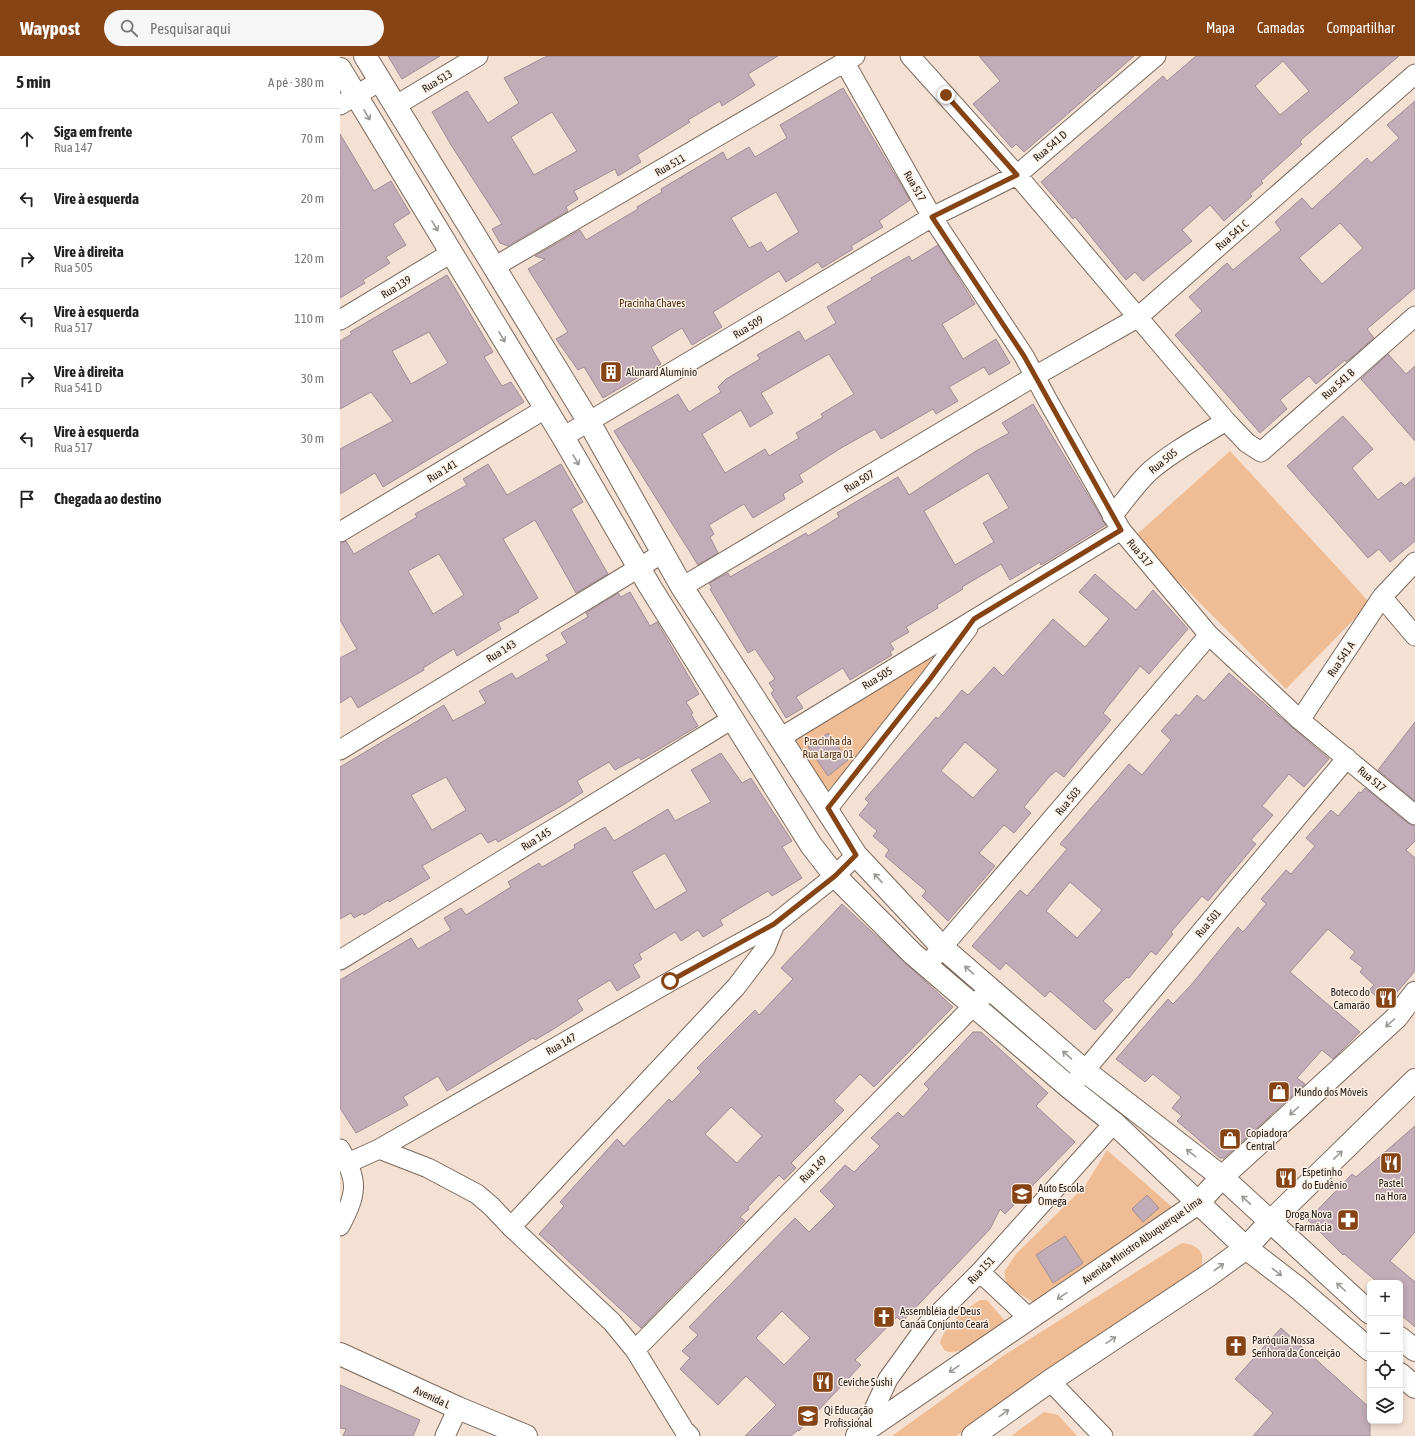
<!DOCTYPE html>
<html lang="pt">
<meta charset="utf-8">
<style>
body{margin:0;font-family:"Asap Condensed",sans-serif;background:#f6f6f6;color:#222}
.controls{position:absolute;right:12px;bottom:12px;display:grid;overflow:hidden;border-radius:6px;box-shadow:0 2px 6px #0003}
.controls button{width:36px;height:36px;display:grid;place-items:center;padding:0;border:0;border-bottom:1px solid #e0e0e0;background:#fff;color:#222;font:20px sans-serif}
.stop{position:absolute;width:12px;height:12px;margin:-9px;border:3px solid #864313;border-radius:50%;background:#fff}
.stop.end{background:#864313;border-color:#fff;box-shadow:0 1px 4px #0008}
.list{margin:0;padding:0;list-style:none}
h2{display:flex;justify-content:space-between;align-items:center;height:52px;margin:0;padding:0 16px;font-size:17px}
h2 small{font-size:13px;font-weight:400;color:#767676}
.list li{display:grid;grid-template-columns:26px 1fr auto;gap:12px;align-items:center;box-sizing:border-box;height:60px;padding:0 16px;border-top:1px solid #e0e0e0}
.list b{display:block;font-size:15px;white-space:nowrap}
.list p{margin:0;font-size:13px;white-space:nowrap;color:#767676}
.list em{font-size:13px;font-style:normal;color:#767676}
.icon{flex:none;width:22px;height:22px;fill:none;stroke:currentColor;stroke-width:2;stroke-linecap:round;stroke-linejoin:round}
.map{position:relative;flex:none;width:1075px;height:1380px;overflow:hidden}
header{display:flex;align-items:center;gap:24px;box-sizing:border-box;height:56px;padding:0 20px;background:#864313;color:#fff}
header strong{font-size:19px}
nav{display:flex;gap:22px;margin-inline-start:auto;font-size:14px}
.search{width:280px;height:36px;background:#f6f6f6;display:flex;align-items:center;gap:10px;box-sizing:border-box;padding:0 14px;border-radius:22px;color:#767676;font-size:15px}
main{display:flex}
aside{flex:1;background:#fff}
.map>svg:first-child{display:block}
.green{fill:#efbc93;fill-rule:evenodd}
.building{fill:#c1acb7;stroke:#a08c97;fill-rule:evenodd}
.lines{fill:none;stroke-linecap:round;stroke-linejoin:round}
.minor-casing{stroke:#7a695c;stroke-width:21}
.tertiary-casing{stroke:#7a695c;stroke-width:24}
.minor{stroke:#fff;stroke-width:19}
.tertiary{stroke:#fff;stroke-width:22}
.oneway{stroke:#9b9895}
.route{stroke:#864313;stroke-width:5}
.labels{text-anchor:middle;stroke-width:3;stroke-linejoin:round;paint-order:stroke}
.street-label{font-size:11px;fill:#201914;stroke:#fcf0e7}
.park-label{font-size:11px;fill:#502e0f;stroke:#fcf0e7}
.poi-label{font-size:11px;fill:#201914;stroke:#fcf0e7;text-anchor:start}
</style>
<header>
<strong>Waypost</strong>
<div class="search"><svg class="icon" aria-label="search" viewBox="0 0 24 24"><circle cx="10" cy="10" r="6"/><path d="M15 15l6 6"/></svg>Pesquisar aqui</div>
<nav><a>Mapa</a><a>Camadas</a><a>Compartilhar</a></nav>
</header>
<main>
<aside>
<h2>5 min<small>A pé · 380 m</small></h2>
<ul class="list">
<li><svg class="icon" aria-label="ahead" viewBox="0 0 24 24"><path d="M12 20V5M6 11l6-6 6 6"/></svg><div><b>Siga em frente</b><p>Rua 147</p></div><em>70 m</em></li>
<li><svg class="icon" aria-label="left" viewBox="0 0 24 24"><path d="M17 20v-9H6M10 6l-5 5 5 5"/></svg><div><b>Vire à esquerda</b></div><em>20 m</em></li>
<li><svg class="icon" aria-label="right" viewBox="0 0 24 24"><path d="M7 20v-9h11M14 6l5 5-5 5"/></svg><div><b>Vire à direita</b><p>Rua 505</p></div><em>120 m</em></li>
<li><svg class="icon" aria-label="left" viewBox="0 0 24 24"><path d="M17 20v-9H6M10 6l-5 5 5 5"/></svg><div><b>Vire à esquerda</b><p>Rua 517</p></div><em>110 m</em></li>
<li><svg class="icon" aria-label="right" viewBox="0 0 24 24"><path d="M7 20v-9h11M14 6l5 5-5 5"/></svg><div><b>Vire à direita</b><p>Rua 541 D</p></div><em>30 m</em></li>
<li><svg class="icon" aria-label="left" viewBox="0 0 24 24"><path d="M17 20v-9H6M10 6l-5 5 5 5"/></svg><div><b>Vire à esquerda</b><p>Rua 517</p></div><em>30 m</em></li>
<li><svg class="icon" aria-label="arrive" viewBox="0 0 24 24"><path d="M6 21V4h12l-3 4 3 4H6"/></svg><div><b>Chegada ao destino</b></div></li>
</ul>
</aside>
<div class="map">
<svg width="1075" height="1380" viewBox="0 0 1075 1380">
<rect width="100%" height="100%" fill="#f5e1d3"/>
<path class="green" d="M890 395 1030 547 946 633 794 481Z
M642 568 488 734 481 735 451 687 457 675Z
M767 1094 832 1151 760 1206 696 1248 667 1230 664 1216 676 1198 745 1130ZM807 1139 819 1152 803 1166 792 1153ZM725 1180 743 1207 713 1227 696 1200Z
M842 1187C860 1189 866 1197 860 1214L616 1380H552L663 1300Z
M640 1244H647L665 1265 663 1269C648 1279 623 1301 605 1295L600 1287C606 1267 624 1255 640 1244Z
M704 1356 718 1359 737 1380H671Z"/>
<path class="building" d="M48 0H100L62 23Z
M207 0H438L408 18 415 29 382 50 380 45 348 64 350 66 297 99 301 106 278 120 275 113 234 135 238 143 226 151 228 155 168 190 160 187 152 173 162 168 111 89 92 56 127 35 148 67 179 47 164 22ZM212 56 237 95 194 119 171 81Z
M639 0H794L684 96 676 88 672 92 633 48 660 25Z
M856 0H1059L962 83 960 86 962 88 921 125 923 127 910 138 912 140 884 165 870 149 842 174 852 185 803 225 795 216 786 224 735 161 733 163 701 126 823 20 827 25ZM943 5 969 35 940 59 915 30Z
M503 32 570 144 539 165 543 171 511 190 513 193 482 212 478 206 446 226 439 215 373 256 382 271 352 289 342 272 311 291 321 308 263 342 244 311 238 314 216 283 228 276 188 213 205 203 195 200 240 174 246 184 298 153 297 151 322 136 321 133 383 96 387 104 409 91 415 101 447 82 440 69ZM436 136 459 176 427 196 421 186 409 192 391 162Z
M1075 45V232L1027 273 1034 282 1006 306 1005 304 976 328 969 320 940 344 947 353 920 377 835 279 862 255 849 241 887 207 893 214 941 174 935 166 962 142 972 153 1027 102 1031 107 1059 82 1047 69ZM1000 167 1023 192 982 228 959 202Z
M0 78 34 135 51 125 70 157 53 168 66 189 46 201 50 207 23 224 25 227 0 242Z
M598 189 635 248 602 268 623 303 656 283 670 307 649 319 644 311 609 331 618 345 596 358 593 353 541 383 535 373 501 392 459 419 463 426 443 438 445 443 413 462 404 448 369 469 374 478 370 481 378 497 358 509 274 375 338 338 349 356 381 336 378 331 386 323 420 303 417 299 459 275 465 285 496 267 487 251 532 224 531 222 569 200 572 205ZM489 298 514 338 481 358 483 361 456 377 459 382 429 400 425 393 385 417 362 378 401 354 410 371 433 357 421 337Z
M107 219 153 296 144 301 162 330 171 326 184 346 43 431 35 417 0 438V393L53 365 31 336 0 353V285L12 278 10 276ZM89 276 108 307 71 328 52 295Z
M1048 298 1066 318 1075 310V385L1021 323Z
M693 348 766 469 701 509 700 506 670 524 661 508 622 531 623 533 597 549 598 552 566 571 569 576 550 587 554 593 550 596 552 599 510 624 503 612 456 641 463 652 446 662 431 637 434 635 429 627 435 623 415 593 408 597 370 533 372 532 369 527 388 517 390 521 466 477 468 480 499 461 497 457 558 421 569 439 636 395 669 377 662 367ZM648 417 669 452 643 467 654 486 615 509 584 455Z
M1003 360 1033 393 1012 412 1038 444 1061 426 1065 430 1075 421V485L1050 506 1039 493 1028 502 947 410Z
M148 408 167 439 221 408 243 446 231 453 268 518 236 537 195 464 163 483 198 542 178 554 179 556 158 567 161 573 117 600 114 593 83 612 84 614 18 652 11 640 0 647V602L17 593 0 564V487L6 485 14 498 77 461 75 458 127 429 123 423ZM99 498 124 539 93 558 68 515Z
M755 518 796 554 813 534 848 573 809 618 800 610 763 657 771 664 724 721 716 715 709 721 684 751 691 757 674 777 664 769 639 797 655 810 608 865 582 840 586 835 545 800 549 794 533 780 537 775 519 759 529 747 525 743 596 661 598 663 622 634 628 639 654 611 663 620 713 563 745 591 769 563 739 536ZM625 686 658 714 633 742 601 715Z
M290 536 310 570 317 566 359 638 346 646 353 657 351 658 358 670 301 704 299 701 275 714 269 706 237 725 243 736 223 749 158 786 156 783 148 787 141 777 82 810 90 822 49 846 48 844 24 859 23 857 14 862 11 857 0 863V711L104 649 113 665 146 647 139 635 172 617 176 623 209 604 206 599 227 587 221 577 248 561 246 557 278 537 281 541ZM106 721 126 754 92 774 71 739Z
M889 617 989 703 964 731 949 718 922 750 933 759 911 784 916 788 868 845 862 840 831 876 833 878 816 899 811 895 789 922 787 921 763 945 773 954 755 974 710 935 705 941 666 907 660 914 632 890 680 834 687 840 727 793 720 788 789 708 802 719 831 684 821 675 836 658 839 660 857 639 864 645ZM730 826 762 854 737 882 706 855Z
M1075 666V745L1038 714Z
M488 677 508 704 488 720 468 691Z
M381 697 402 727 411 722 452 785 442 791 462 822 432 840 428 835 380 864 383 869 363 881 358 874 341 885 335 876 299 898 302 903 293 909 300 921 277 935 270 924 237 944 243 954 212 974 195 984 193 982 107 1035 98 1020 63 1041 68 1049 16 1077 0 1052V924L71 882 78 893 111 874 104 862 121 852 126 859 171 831 168 826 199 807 202 811 235 792 234 789 265 771 274 785 328 753 335 765 371 746 351 714ZM325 797 347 835 315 854 292 816Z
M1025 732 1068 767 1075 770V785L1066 794 1075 802V915L1046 949 1029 934 1034 929 1020 916 1023 912 1010 902 1015 896 988 873 950 916 1020 976 993 1003 982 994 957 1022 965 1028 884 1102H880L837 1065 842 1060 832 1052 841 1041 813 1018 805 1026 776 1003 828 943 833 948 851 929 898 871 903 876 926 848 921 843 946 814 951 818 975 790 966 782 991 754 998 760 1019 736 1021 737Z
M502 848 613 951 534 1031 520 1018 494 1045 504 1054 451 1107 456 1112 444 1124 439 1119 408 1151 409 1153 400 1161 405 1165 301 1272 199 1178 224 1150 220 1146 277 1083 284 1090 329 1043 332 1046 361 1016 357 1012 415 954 419 959 453 923 441 912ZM391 1051 422 1080 397 1107 365 1078Z
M633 976H641L708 1037 696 1050 735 1086 665 1158 660 1153 650 1173 562 1266 557 1261 515 1304 521 1309 459 1375 458 1374 451 1380H405L436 1349 406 1320 378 1349 340 1313 350 1302 342 1295 358 1279 349 1271 455 1162 469 1176 495 1150 480 1135 505 1109 514 1116 540 1090 531 1082 558 1056 563 1061 589 1033 584 1028ZM442 1255 470 1282 444 1309 416 1282Z
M1075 1070V1176L1050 1205 1075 1226V1271L1060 1258V1227H1032L1035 1224 1004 1198 1003 1199 968 1164 1012 1118 1016 1121Z
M807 1139 819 1152 803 1166 792 1153Z
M725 1180 743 1207 713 1227 696 1199Z
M941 1272 1030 1352V1380H913L933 1357 895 1323Z
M0 1329 80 1364 73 1380H3L6 1373 0 1372Z"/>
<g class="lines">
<g class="minor-casing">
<path id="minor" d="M570 0 677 119 886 365 907 387 921 396 1075 260
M505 7 592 161 684 300 708 345 781 474 869 579 960 664 1075 759
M0 49 40 25
M55 50 138 0
M154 211 515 0
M0 264 111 197
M223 381 592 161 677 119 816 0
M772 460C784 446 796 428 810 415 833 395 860 381 886 365
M0 476 205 353
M342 531 695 320 797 262 1075 18
M1042 541 1075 580
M960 664 1042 541 1075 506
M440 682 781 474
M0 694 323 497
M488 752 590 623 628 572
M0 904 392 663
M587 909 869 579
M736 1025 1007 702
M0 1093C19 1126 17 1137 0 1170
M39 1093 88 1112 137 1138 151 1150 171 1171 272 1266 295 1294 344 1374 350 1380
M8 1107 39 1093 331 925 435 868
M171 1171 396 931 425 893 435 868 495 820 516 799
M640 1216 689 1262
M295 1294 650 933
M710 1325 763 1380
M525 1373 548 1323 587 1269 640 1216 774 1067
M105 1380 118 1352"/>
</g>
<g class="tertiary-casing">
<path id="tertiary" d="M25 0 249 366 342 531 516 799 603 892 745 1015 882 1121 1030 1257
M0 13 223 381 309 529 471 789 495 820 573 898 730 1032 774 1067 906 1192 958 1232 1030 1294
M1060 1282 1075 1294
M0 1298 118 1352 186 1380
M1060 1318 1075 1331
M517 1380 858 1147 882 1121 1056 962 1075 937
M633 1380 710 1325 869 1219 906 1192 930 1166 1075 1024"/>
</g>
<use href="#minor" class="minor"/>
<use href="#tertiary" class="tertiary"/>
</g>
<defs><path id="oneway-shaft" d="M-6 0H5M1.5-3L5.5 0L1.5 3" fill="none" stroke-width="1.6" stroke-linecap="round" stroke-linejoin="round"/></defs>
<g class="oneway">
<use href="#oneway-shaft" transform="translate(27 59) rotate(59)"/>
<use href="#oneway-shaft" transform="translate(95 170) rotate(59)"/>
<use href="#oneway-shaft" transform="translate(162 281) rotate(59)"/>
<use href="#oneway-shaft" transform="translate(236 404) rotate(60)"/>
<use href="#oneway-shaft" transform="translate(538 822) rotate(-133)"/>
<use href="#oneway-shaft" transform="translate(629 914) rotate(-139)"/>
<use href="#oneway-shaft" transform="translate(1050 967) rotate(138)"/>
<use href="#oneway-shaft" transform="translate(727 999) rotate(-139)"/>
<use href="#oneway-shaft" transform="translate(954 1055) rotate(138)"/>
<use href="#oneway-shaft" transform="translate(851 1097) rotate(-142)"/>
<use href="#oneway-shaft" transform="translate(998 1099) rotate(-44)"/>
<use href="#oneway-shaft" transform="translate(906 1144) rotate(-137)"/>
<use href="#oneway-shaft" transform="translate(879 1211) rotate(-37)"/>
<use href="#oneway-shaft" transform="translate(937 1216) rotate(38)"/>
<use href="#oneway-shaft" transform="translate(1001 1231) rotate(-138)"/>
<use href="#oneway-shaft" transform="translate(722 1240) rotate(146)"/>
<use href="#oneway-shaft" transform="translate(771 1284) rotate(-34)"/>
<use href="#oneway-shaft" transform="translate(614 1313) rotate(146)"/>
<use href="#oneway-shaft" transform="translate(664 1357) rotate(-36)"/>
</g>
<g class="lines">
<path class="route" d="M330 925 434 868 495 820 516 799 488 752 590 623 634 563 781 474 684 300 592 161 677 119 606 39"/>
</g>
<defs>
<g id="building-square" transform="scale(1.15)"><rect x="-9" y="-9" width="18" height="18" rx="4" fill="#864313" stroke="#fcf0e7"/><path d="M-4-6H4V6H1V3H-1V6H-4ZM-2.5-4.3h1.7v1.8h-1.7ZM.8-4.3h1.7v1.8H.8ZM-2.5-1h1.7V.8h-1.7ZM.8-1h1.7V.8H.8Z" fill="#fff"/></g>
<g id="restaurant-square" transform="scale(1.15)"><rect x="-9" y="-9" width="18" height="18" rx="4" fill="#864313" stroke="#fcf0e7"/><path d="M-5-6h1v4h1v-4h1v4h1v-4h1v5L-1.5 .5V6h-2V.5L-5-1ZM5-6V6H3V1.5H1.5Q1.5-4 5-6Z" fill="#fff"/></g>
<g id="shop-square" transform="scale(1.15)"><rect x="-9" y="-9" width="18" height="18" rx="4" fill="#864313" stroke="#fcf0e7"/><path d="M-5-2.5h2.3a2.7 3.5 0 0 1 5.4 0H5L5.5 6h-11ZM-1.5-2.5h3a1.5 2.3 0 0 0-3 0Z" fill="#fff"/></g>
<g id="school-square" transform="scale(1.15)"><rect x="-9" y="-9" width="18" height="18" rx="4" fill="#864313" stroke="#fcf0e7"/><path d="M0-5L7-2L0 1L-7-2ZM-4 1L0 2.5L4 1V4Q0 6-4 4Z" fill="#fff"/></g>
<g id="pharmacy-square" transform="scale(1.15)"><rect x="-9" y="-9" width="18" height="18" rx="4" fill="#864313" stroke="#fcf0e7"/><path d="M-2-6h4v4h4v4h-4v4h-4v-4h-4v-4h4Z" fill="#fff"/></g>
<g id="church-square" transform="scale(1.15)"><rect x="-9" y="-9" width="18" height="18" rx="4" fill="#864313" stroke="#fcf0e7"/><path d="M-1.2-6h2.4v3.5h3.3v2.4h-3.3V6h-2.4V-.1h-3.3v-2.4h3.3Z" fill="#fff"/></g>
</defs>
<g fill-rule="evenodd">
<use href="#building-square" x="271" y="316"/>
<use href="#restaurant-square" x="1046" y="942"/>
<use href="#shop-square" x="939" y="1036"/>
<use href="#shop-square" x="890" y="1083"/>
<use href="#restaurant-square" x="1051" y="1107"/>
<use href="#restaurant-square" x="946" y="1122"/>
<use href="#school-square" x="682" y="1138"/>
<use href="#pharmacy-square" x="1008" y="1164"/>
<use href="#church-square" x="544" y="1261"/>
<use href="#church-square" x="896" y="1290"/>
<use href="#restaurant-square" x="483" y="1326"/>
<use href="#school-square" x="468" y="1360"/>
</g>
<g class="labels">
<g class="street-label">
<text transform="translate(97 25) rotate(-31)" y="4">Rua 513</text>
<text transform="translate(710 90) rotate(-41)" y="4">Rua 541 D</text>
<text transform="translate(330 109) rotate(-30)" y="4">Rua 511</text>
<text transform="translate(575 130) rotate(60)" y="4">Rua 517</text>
<text transform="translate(892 179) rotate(-41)" y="4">Rua 541 C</text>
<text transform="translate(56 231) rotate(-31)" y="4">Rua 139</text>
<text transform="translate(408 271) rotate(-31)" y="4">Rua 509</text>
<text transform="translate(998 328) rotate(-42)" y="4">Rua 541 B</text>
<text transform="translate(823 405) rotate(-39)" y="4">Rua 505</text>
<text transform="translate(102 415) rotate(-31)" y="4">Rua 141</text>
<text transform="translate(519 425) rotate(-31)" y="4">Rua 507</text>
<text transform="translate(800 497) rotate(50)" y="4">Rua 517</text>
<text transform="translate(161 595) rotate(-32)" y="4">Rua 143</text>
<text transform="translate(1001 603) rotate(-56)" y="4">Rua 541 A</text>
<text transform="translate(537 622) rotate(-31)" y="4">Rua 505</text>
<text transform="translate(1032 723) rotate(40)" y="4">Rua 517</text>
<text transform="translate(728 745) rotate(-50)" y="4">Rua 503</text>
<text transform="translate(196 783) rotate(-32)" y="4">Rua 145</text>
<text transform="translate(868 867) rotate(-50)" y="4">Rua 501</text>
<text transform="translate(221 988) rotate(-30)" y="4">Rua 147</text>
<text transform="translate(473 1113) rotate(-45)" y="4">Rua 149</text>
<text transform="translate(802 1184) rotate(-35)" y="4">Avenida Ministro Albuquerque Lima</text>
<text transform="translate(641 1214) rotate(-46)" y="4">Rua 151</text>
<text transform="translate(92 1341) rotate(25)" y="4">Avenida L</text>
</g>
<g class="park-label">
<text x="312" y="251">Pracinha Chaves</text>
<text x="488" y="689">Pracinha da<tspan x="488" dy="13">Rua Larga 01</tspan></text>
</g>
<g class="poi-label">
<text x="286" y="320">Alunard Alumínio</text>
<text x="1030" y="940" text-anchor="end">Boteco do<tspan x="1030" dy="13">Camarão</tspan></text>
<text x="954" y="1040">Mundo dos Móveis</text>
<text x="906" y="1081">Copiadora<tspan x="906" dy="13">Central</tspan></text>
<text x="962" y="1120">Espetinho<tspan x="962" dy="13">do Eudênio</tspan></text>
<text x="1051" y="1131" text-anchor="middle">Pastel<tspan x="1051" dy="13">na Hora</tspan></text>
<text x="698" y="1136">Auto Escola<tspan x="698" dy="13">Omega</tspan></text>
<text x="992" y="1162" text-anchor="end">Droga Nova<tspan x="992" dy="13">Farmácia</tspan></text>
<text x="560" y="1259">Assembléia de Deus<tspan x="560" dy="13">Canaã Conjunto Ceará</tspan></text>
<text x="912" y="1288">Paróquia Nossa<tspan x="912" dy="13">Senhora da Conceição</tspan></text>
<text x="498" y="1330">Ceviche Sushi</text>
<text x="484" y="1358">Qi Educação<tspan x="484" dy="13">Profissional</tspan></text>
</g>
</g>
</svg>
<div class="controls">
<button>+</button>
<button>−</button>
<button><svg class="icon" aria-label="locate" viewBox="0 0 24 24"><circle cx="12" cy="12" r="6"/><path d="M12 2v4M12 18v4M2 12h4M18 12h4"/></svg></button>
<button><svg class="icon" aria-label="layers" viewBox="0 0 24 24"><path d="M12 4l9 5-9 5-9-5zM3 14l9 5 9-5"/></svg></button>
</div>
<div class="stop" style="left:330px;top:925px"></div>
<div class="stop end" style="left:606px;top:39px"></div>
</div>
</main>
